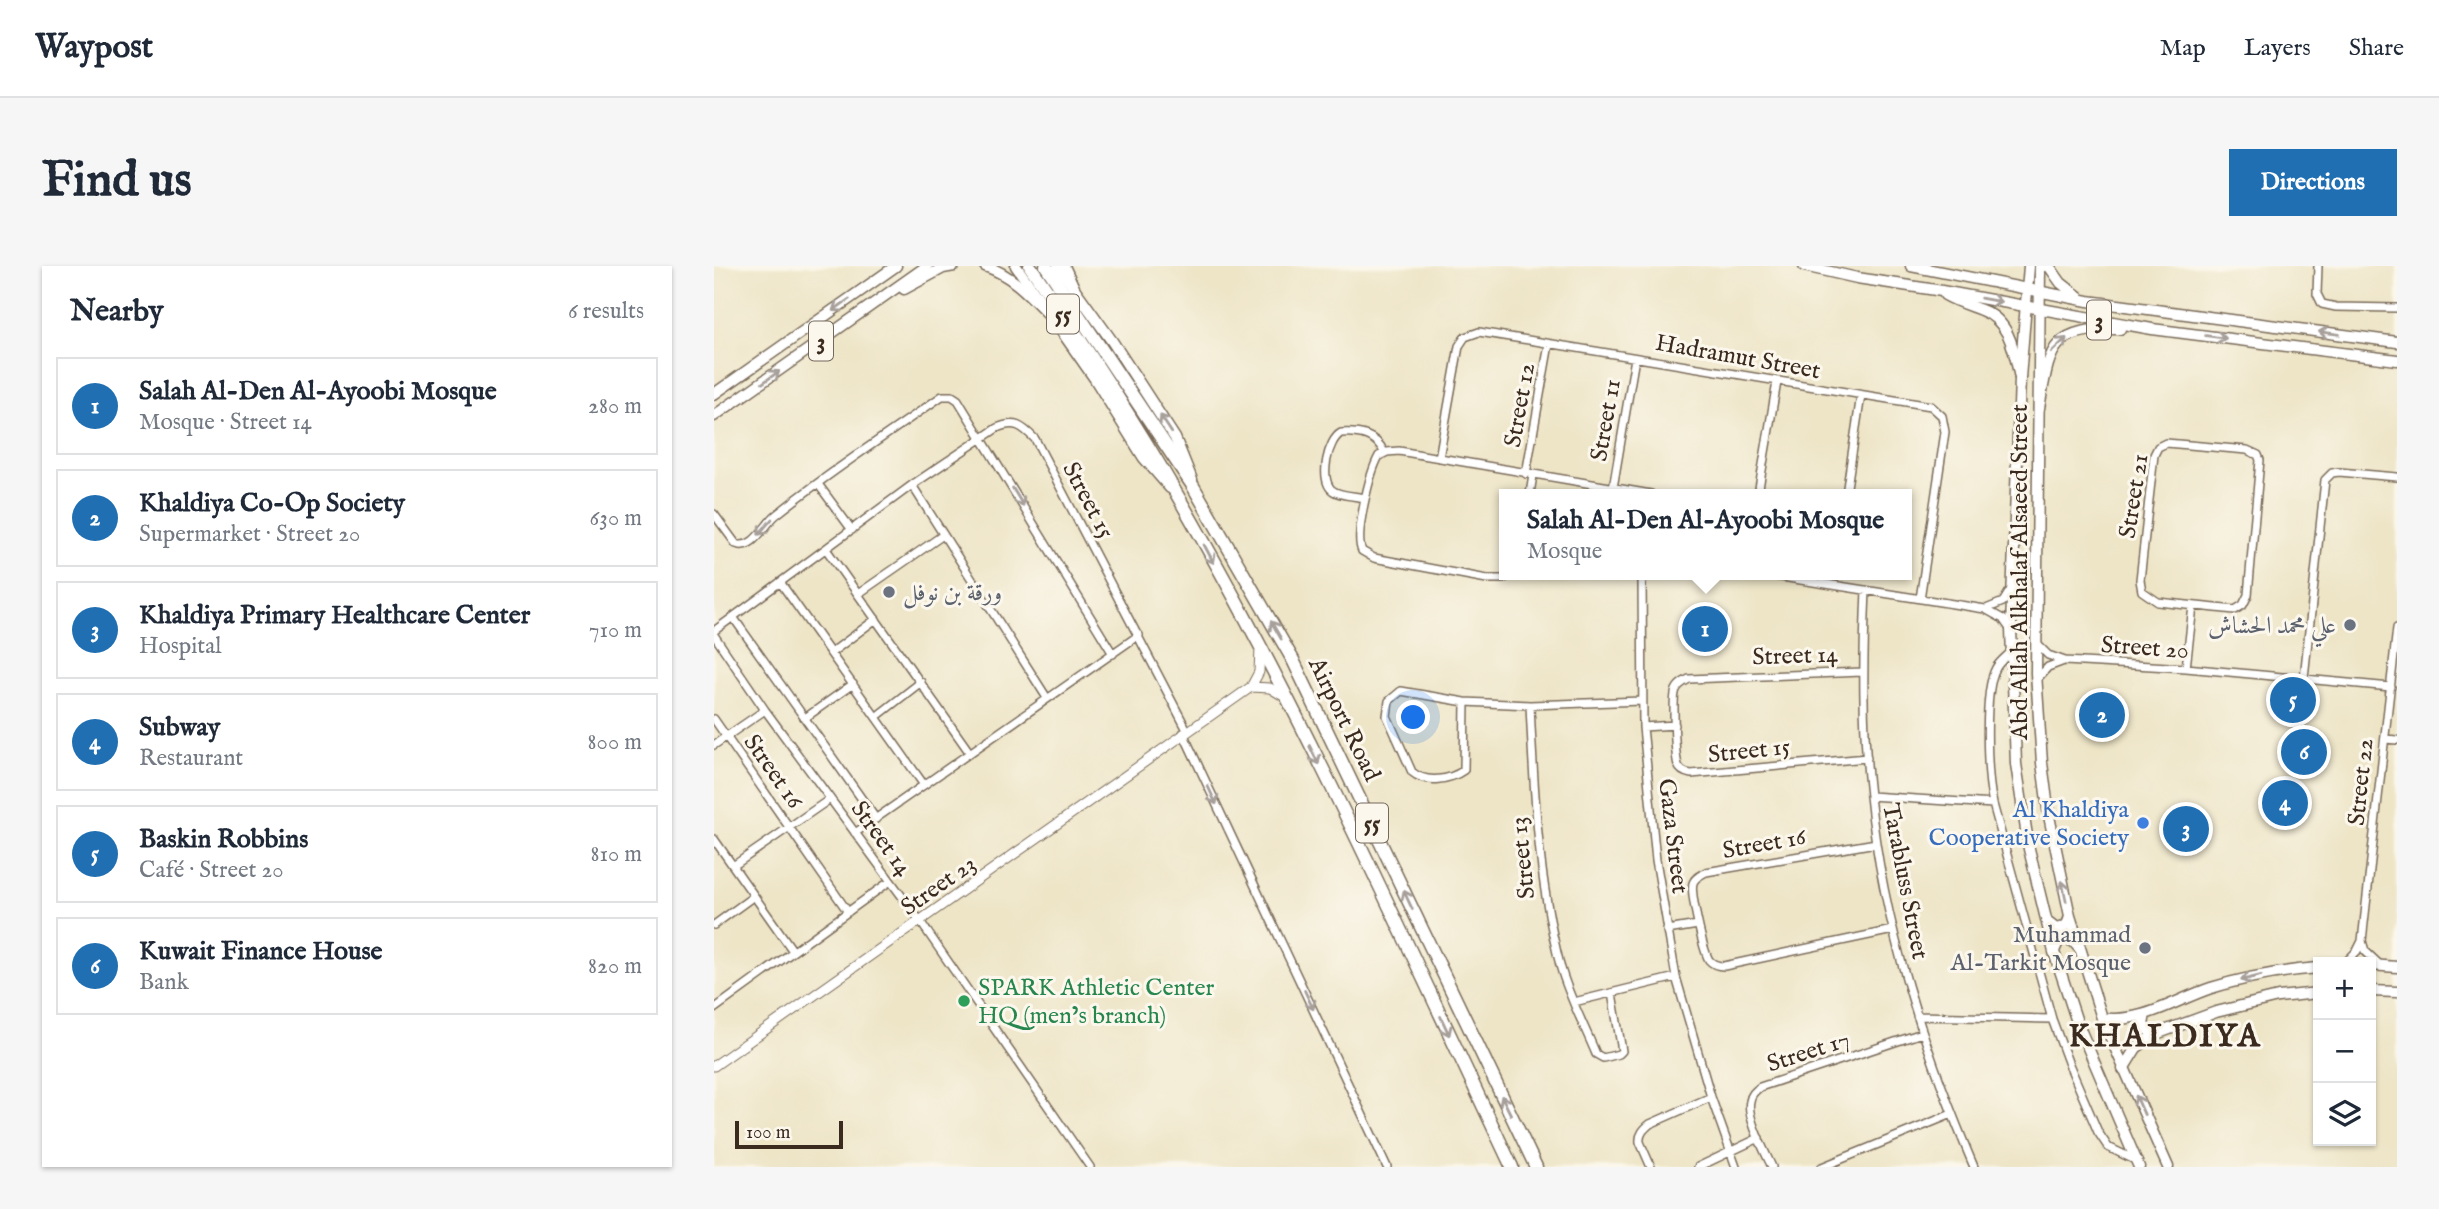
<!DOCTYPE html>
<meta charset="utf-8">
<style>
body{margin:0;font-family:"IM FELL English",Amiri,serif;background:#f6f6f7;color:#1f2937}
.controls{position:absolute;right:21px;bottom:21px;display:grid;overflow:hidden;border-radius:0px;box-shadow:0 2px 5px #0004}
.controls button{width:63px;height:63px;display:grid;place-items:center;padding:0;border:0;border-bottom:2px solid #e0e1e3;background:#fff;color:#1f2937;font:35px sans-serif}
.scale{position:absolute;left:21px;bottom:18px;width:108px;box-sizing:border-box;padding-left:7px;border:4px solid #3b2a1e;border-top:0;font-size:19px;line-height:24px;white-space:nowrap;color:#3b2a1e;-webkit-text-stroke:5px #fbf7ec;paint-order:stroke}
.you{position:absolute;left:700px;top:452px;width:24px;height:24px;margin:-18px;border:5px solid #fff;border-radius:50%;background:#1a73e8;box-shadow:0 0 0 10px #1a73e833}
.badge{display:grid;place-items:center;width:46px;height:46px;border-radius:50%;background:#1f6fb2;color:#fff;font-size:23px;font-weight:700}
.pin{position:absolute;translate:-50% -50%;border:4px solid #fff;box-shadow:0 2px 7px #0006}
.popup{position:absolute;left:785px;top:223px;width:413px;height:91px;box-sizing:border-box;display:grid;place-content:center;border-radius:0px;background:#fff;filter:drop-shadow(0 2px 5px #0005);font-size:23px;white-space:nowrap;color:#747a83}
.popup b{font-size:26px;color:#1f2937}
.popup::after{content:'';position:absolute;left:50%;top:100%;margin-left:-14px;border:14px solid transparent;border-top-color:#fff}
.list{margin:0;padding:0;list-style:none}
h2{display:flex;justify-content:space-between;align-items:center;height:91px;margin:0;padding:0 28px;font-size:30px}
h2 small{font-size:23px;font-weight:400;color:#747a83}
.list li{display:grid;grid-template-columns:46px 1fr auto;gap:21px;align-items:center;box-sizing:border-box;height:98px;margin:0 14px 14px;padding:0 14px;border:2px solid #e0e1e3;border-radius:0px}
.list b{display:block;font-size:26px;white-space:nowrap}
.list p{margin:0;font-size:23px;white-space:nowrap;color:#747a83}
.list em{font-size:23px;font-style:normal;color:#747a83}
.icon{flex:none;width:38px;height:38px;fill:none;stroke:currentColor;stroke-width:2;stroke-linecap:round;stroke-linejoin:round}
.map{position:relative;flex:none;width:1683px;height:901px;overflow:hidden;border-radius:0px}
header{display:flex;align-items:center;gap:42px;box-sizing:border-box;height:98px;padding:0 35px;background:#fff;border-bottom:2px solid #e0e1e3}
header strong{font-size:33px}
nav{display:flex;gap:38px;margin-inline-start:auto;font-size:24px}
.intro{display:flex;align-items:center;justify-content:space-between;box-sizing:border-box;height:168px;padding:0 42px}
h1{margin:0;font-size:49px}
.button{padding:18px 32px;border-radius:0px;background:#1f6fb2;color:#fff;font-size:24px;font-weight:700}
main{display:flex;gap:42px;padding:0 42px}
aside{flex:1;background:#fff;border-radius:0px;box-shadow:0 2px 5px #0004}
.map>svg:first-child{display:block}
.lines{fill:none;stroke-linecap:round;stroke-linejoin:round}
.minor-casing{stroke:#7a6b59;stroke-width:10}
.tertiary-casing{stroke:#7a6b59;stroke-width:11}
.secondary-casing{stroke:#7a6b59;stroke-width:13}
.primary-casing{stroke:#7a6b59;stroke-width:13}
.trunk-casing{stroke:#7a6b59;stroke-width:15}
.minor{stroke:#fff;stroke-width:7}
.tertiary{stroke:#fff;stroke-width:9}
.secondary{stroke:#fff;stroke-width:10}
.primary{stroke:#fff;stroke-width:10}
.trunk{stroke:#fff;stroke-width:12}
.oneway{stroke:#a79f9a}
.worship-dot{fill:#6b7280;stroke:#fbf7ec;stroke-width:2.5}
.shop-dot{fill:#3f7fe0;stroke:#fbf7ec;stroke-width:2.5}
.leisure-dot{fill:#2e9e5b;stroke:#fbf7ec;stroke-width:2.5}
.labels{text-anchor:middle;stroke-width:6;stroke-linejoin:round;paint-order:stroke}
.shield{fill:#fbf7ec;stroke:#75685c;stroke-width:2}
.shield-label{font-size:23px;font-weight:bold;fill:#3b2a1e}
.street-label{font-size:24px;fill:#3b2a1e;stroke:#fbf7ec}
.worship-label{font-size:24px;fill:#5b616d;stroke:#fbf7ec;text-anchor:end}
.shop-label{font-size:24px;fill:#366cbe;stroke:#fbf7ec;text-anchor:end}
.leisure-label{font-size:24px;fill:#27864d;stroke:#fbf7ec;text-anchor:start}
.district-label{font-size:32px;font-weight:bold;letter-spacing:2px;fill:#3b2a1e;stroke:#fbf7ec}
</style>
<header>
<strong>Waypost</strong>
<nav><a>Map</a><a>Layers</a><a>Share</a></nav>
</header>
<div class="intro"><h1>Find us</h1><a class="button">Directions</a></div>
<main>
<aside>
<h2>Nearby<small>6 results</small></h2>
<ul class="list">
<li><span class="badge">1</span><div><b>Salah Al-Den Al-Ayoobi Mosque</b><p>Mosque · Street 14</p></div><em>280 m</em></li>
<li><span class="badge">2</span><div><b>Khaldiya Co-Op Society</b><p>Supermarket · Street 20</p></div><em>630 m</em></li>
<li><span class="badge">3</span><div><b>Khaldiya Primary Healthcare Center</b><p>Hospital</p></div><em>710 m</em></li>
<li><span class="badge">4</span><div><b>Subway</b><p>Restaurant</p></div><em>800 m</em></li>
<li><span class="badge">5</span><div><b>Baskin Robbins</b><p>Café · Street 20</p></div><em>810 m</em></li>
<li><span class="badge">6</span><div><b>Kuwait Finance House</b><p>Bank</p></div><em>820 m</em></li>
</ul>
</aside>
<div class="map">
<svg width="1683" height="901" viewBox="0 0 1683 901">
<rect width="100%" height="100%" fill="#fbf7ec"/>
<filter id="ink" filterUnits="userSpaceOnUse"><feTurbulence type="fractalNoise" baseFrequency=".0143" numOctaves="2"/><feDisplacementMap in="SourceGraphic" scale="14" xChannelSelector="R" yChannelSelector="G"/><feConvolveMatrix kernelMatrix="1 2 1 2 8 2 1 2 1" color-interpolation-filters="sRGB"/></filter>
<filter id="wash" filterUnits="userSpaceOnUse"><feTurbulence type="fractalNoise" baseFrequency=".00686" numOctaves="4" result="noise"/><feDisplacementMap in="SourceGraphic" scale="28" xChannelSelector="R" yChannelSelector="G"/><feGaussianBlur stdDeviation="1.57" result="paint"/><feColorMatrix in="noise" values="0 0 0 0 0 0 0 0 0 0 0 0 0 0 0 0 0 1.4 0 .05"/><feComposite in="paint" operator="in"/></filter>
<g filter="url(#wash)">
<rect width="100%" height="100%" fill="#eee5c7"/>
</g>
<g filter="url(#ink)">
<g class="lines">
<g class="minor-casing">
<path id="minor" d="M1604 0 1603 28 1608 38 1622 41 1683 42
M1452 177 1533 184 1544 189 1546 194 1534 329 1529 339 1521 344 1444 336 1428 325 1426 314 1440 189 1444 181Z
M725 192 745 80 751 71 765 66 1217 140 1228 150 1231 166 1206 333
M812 208 835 78
M104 218 138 264
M198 219 333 432
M899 222 921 92
M816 228 819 209
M1044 228 1063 116
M1132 228 1147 129
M651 232C642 230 625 230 618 224 605 213 614 174 627 167 646 166 662 169 670 186
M0 248 22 278C39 285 51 258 62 249 115 206 173 169 228 130H238L244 134 399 388
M112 283 256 487
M797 309 788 313H773L660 292 648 285C640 269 656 206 665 190L673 186 685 185 937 228
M928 309 929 461 942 594 962 711 997 831 1022 901
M1055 309 1271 343 1289 353 1296 363
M66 316 210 519
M1152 324C1149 393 1148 461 1156 530 1169 659 1210 783 1260 901
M144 328 229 269
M1272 343 1289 336 1297 323
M19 351 162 553
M0 365 198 219 283 162C301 154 308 160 321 173L473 464
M0 369 51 444 206 655 376 901
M1324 379 1334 389 1351 395 1472 402 1677 421
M1297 386C1292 391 1285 396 1282 402 1269 425 1273 511 1279 538L1338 753 1354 796 1384 866 1394 881 1421 894
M117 387 162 353
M1472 402 1479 340
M1148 406 975 413C969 416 964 419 962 424 958 432 961 489 964 499 966 505 971 507 977 508L1153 492
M1590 412 1611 214 1618 207 1625 206 1683 211
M1323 413 1334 401 1350 395
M751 436 750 504C736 514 712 518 698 506L673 450 675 435 687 425 751 436 816 439 928 435
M816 439C820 526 824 614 846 699 854 729 870 759 882 788L889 792 905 788 908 785 898 727
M162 451 207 416
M91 452 139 418
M0 453 134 646
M929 461 961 459
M469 467 673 901
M1671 473 1683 474
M0 479 51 444
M1156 530 1279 538
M141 567 425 369
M0 573 79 685
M1162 577 992 606C987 609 981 611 979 617 976 627 989 684 995 694 999 699 1004 700 1010 700L1179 664
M19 600 116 533
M0 659 40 630
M953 664 984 659
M1648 675 1651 685 1666 699
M1632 696 1643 685 1648 675 1683 362
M860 736 962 711
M0 743 175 616
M1203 750 1338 753
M937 901 926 876C925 868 930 863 936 858L997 831
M984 901 1045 872
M1058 901C1051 886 1032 851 1036 835 1037 828 1041 825 1046 821L1208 767
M1108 901 1238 848"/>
</g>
<g class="tertiary-casing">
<path id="tertiary" d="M537 421 556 422 571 431
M0 800 537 421 545 406 546 382"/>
</g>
<g class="secondary-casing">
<path id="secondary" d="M302 0 381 113 430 192 456 222
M344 0 398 75 461 172 478 214
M1315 0 1306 112 1297 363 1302 498 1315 583 1340 686 1363 756 1425 901
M1326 0 1322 407 1328 497 1335 550 1356 650 1388 752 1454 901
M1333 656 1342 663C1351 662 1354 659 1356 650
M1340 685 1344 676 1349 673 1359 675 1365 682
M1657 699 1683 701
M1657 725 1683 726
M1431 748 1429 759 1437 767 1442 768
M1388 752C1427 758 1461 734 1497 722 1532 711 1568 705 1604 702
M1409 803 1422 782 1442 768 1502 746 1564 731 1604 727"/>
</g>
<g class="primary-casing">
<path id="primary" d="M271 0C301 10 320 34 342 56
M350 0 362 26
M1090 0 1143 12 1222 24 1438 63 1683 94
M1197 0 1374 35 1683 76
M1335 0 1347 17 1365 31
M190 23 229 2 240 0
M1231 29C1243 36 1254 39 1267 44 1296 54 1300 85 1306 112
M0 128 182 0
M1325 142C1336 82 1335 62 1406 63
M0 150 213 0"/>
</g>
<g class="trunk-casing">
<path id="trunk" d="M316 0C367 74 417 149 462 227 588 444 691 675 798 901
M332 0 479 220 579 394 822 901"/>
</g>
<use href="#minor" class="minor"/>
<use href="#tertiary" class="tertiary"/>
<use href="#secondary" class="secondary"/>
<use href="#primary" class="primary"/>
<use href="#trunk" class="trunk"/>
</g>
<defs><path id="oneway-shaft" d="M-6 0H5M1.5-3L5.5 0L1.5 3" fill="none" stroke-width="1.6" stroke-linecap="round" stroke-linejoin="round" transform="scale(1.75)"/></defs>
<g class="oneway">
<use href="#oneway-shaft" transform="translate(1277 34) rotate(10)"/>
<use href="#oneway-shaft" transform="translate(127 39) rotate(145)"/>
<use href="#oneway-shaft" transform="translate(1615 67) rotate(-172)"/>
<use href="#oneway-shaft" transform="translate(1502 71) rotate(7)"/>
<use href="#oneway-shaft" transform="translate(1345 79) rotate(-43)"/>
<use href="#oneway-shaft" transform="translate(57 111) rotate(-36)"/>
<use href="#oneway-shaft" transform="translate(452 158) rotate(-123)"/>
<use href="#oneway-shaft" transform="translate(304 231) rotate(59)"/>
<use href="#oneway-shaft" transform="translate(51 261) rotate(131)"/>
<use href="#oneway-shaft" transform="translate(495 288) rotate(62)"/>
<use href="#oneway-shaft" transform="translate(562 364) rotate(-120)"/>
<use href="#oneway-shaft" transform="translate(600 489) rotate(64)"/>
<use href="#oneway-shaft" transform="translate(498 529) rotate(65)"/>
<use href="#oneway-shaft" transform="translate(1350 625) rotate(-102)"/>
<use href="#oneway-shaft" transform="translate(694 634) rotate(-115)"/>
<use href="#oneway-shaft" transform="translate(1537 712) rotate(166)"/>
<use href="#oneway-shaft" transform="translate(595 734) rotate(65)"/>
<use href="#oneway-shaft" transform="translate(731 760) rotate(65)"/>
<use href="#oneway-shaft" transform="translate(792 839) rotate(-116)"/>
<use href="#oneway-shaft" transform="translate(1426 839) rotate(-114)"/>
</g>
</g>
<g class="worship-dot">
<circle cx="175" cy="326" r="7"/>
<circle cx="1636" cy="359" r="7"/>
<circle cx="1431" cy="682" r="7"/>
</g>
<circle class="shop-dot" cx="1429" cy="557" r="7"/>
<circle class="leisure-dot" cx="250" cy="735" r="7"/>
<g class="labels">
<g class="shield">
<rect x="333" y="28.5" width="32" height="39" rx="5"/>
<rect x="1373" y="34.5" width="24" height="39" rx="5"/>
<rect x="95" y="55.5" width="24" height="39" rx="5"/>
<rect x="642" y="537.5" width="32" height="39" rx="5"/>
</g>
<g class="shield-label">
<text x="349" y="56">55</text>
<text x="1385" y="62">3</text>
<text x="107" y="83">3</text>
<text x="658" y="565">55</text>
</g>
<g class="street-label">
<text transform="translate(1024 90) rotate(10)" y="8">Hadramut Street</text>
<text transform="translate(805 139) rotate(-80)" y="8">Street 12</text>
<text transform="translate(891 154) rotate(-80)" y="8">Street 11</text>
<text transform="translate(1419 230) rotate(-81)" y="8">Street 21</text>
<text transform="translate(375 234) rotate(62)" y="8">Street 15</text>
<text transform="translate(1305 306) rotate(-90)" y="8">Abd Allah Alkhalaf Alsaeed Street</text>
<text transform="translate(1431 381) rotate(4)" y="8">Street 20</text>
<text transform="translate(1081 389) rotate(-2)" y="8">Street 14</text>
<text transform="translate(631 453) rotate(64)" y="8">Airport Road</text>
<text transform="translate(1035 484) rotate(-6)" y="8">Street 15</text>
<text transform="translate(60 505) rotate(55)" y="8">Street 16</text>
<text transform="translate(1646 516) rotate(-84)" y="8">Street 22</text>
<text transform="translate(960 570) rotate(83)" y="8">Gaza Street</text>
<text transform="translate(168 572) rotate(54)" y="8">Street 14</text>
<text transform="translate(1050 577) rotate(-10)" y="8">Street 16</text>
<text transform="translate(808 592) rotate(-96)" y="8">Street 13</text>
<text transform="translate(1192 615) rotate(79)" y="8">Tarabluss Street</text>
<text transform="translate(224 619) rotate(-35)" y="8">Street 23</text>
<text transform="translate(1094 785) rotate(-18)" y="8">Street 17</text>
</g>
<g class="worship-label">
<text x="189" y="334" text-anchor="start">ورقة بن نوفل</text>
<text x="1622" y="367">علي محمد الحشاش</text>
<text x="1417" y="676">Muhammad<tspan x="1417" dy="28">Al-Tarkit Mosque</tspan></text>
</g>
<g class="shop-label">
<text x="1415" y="551">Al Khaldiya<tspan x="1415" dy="28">Cooperative Society</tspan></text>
</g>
<g class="leisure-label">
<text x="264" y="729">SPARK Athletic Center<tspan x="264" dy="28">HQ (men’s branch)</tspan></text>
</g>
<g class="district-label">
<text x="1451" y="780">KHALDIYA</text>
</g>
</g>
</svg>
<div class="controls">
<button>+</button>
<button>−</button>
<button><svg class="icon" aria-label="layers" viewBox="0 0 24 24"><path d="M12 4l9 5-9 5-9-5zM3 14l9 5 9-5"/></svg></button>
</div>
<div class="scale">100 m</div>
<div class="you"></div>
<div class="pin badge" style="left:991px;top:363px">1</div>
<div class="popup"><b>Salah Al-Den Al-Ayoobi Mosque</b>Mosque</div>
<div class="pin badge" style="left:1388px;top:449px">2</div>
<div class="pin badge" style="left:1472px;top:563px">3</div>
<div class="pin badge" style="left:1571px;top:537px">4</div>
<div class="pin badge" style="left:1579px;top:434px">5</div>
<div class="pin badge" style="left:1590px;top:486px">6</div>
</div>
</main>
